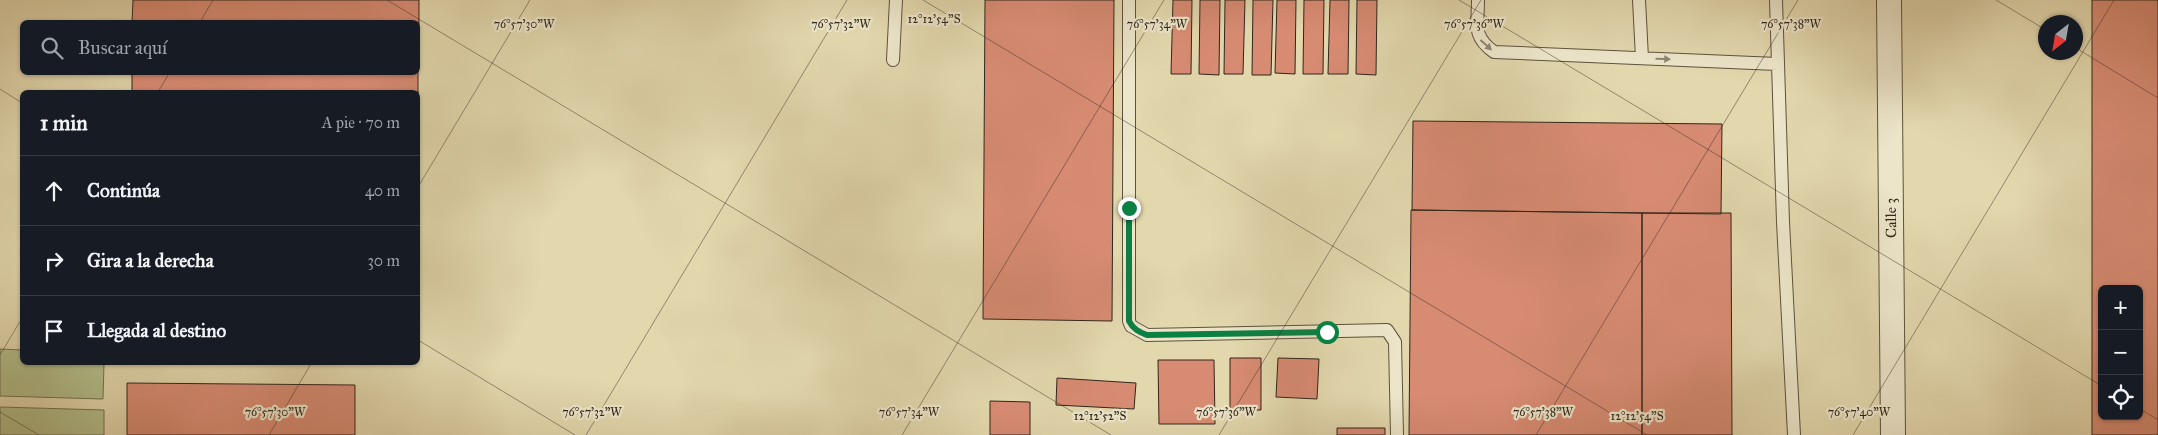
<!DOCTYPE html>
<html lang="es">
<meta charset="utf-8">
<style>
body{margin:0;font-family:"IM FELL Great Primer",serif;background:#20242c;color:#f1f3f6}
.controls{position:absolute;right:15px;bottom:15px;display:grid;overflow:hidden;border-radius:8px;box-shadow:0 1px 4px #0004}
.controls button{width:45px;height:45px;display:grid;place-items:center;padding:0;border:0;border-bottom:1px solid #363941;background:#171b24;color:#f1f3f6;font:25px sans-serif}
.compass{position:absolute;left:2038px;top:15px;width:45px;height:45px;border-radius:50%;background:#171b24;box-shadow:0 1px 4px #0004;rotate:211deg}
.stop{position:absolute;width:15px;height:15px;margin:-11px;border:4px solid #0b8043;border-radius:50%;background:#fff}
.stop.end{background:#0b8043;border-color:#fff;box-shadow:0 1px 5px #0008}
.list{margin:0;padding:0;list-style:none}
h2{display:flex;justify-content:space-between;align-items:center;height:65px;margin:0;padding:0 20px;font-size:21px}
h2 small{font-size:16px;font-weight:400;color:#9ea1a6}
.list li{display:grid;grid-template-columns:32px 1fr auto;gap:15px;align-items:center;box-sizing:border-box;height:70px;padding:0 20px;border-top:1px solid #363941}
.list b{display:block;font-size:19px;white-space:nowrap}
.list em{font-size:16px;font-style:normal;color:#9ea1a6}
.icon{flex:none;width:28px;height:28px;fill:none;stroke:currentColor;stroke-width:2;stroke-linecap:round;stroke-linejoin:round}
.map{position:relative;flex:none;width:2158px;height:435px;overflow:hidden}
.search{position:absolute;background:#171b24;box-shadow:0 1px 4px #0004;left:20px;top:20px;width:400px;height:55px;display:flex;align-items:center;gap:12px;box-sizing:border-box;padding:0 18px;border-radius:8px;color:#9ea1a6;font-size:19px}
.panel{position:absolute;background:#171b24;box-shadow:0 1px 4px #0004;left:20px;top:90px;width:400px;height:275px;border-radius:8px}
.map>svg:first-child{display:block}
.green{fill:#b2be8b;stroke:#727252}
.building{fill:#d78b73;stroke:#31261a;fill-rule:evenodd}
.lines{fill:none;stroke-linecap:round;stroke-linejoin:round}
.lane-casing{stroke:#5d523f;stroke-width:14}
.street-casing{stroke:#5d523f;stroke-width:26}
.lane{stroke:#ece5ca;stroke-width:12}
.street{stroke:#ece5ca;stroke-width:24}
.oneway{fill:#8e8672}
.route{stroke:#0b8043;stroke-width:6}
.ticks{fill:none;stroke:#31261a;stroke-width:1;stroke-opacity:0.45}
.labels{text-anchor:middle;stroke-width:4.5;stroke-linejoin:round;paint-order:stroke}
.street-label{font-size:15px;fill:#31261a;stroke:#ece5ca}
.ticks-label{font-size:12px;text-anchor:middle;fill:#31261a;stroke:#ece5ca;stroke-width:4.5;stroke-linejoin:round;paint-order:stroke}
</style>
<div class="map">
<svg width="2158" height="435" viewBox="0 0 2158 435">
<rect width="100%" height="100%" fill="#e2d7ad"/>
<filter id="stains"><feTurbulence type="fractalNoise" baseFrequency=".004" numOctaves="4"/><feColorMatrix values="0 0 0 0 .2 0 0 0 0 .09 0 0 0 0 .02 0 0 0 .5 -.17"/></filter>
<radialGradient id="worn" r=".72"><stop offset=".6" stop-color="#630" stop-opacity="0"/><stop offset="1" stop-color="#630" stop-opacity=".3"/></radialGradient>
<path class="green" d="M0 349 22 350V362L104 363 103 399 0 396Z
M0 407 104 410V435H0Z"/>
<path class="building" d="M133 0H419V43L418 22H132Z
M985 0H1114L1112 321 983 319Z
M1173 0H1192L1191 74H1171Z
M1200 0H1220L1219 75 1199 74Z
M1225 0H1245L1243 74H1224Z
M1253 0H1273L1271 75H1252Z
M1277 0H1296L1295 74 1275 73Z
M1304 0H1324L1323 74H1303Z
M1330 0H1349L1348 74H1328Z
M1357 0H1377L1376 75 1356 74Z
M2092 0H2158V435H2092ZM2102 289H2139V416H2102Z
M418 43V144V92H132V72H418Z
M1413 121 1722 124 1721 214 1412 210Z
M1411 210 1642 213V435H1409Z
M1642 213H1731L1732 435H1642Z
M1230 358H1261V410H1230Z
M1278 358 1319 359 1317 399 1276 397Z
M1158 360H1214L1215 424H1159Z
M1057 378 1136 383 1134 409 1056 405Z
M127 383 355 385V435H127Z
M990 401 1030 402V435H990Z
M1337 428H1385V435H1337Z"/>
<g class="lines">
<g class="lane-casing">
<path id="lane" d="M1129 0V321L1131 326 1147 335 1387 330 1395 342 1397 435
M1478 0C1478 25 1472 36 1494 52L1777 64
M1639 0 1642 58
M1776 0 1783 222 1794 435
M893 60 896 0"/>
</g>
<g class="street-casing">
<path id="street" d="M1889 0 1893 435"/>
</g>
<use href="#lane" class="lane"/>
<use href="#street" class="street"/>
</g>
<defs><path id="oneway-solid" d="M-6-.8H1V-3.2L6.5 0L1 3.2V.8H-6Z" transform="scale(1.25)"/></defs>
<g class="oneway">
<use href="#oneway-solid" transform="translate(1486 45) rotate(42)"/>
<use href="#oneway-solid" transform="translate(1663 59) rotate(2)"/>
</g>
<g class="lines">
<path class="route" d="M1129 208V321C1133 329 1139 332 1147 335L1327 332"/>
</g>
<path class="ticks" d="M387 0 1111 435M923 0 1647 435M1459 0 2102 386M1996 0 2046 30M200 22 213 0M2076 48 2158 98M0 89 22 103M158 92 170 72M418 187 530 0M418 340 575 435M0 355 22 318M2139 408 2158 420M0 412 39 435M269 435 312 362M586 435 847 0M902 435 1164 0M1219 435 1481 0M1536 435 1798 0M1853 435 2114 0"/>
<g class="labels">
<g class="street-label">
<text transform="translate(1891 218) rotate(-91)" y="5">Calle 3</text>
</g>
</g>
<g class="ticks-label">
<text x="934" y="23">12°12'54"S</text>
<text x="524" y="28">76°57'30"W</text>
<text x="841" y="28">76°57'32"W</text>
<text x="1157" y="28">76°57'34"W</text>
<text x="1474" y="28">76°57'36"W</text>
<text x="1791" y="28">76°57'38"W</text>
<text x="275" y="416">76°57'30"W</text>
<text x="592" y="416">76°57'32"W</text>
<text x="909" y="416">76°57'34"W</text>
<text x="1226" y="416">76°57'36"W</text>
<text x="1543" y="416">76°57'38"W</text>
<text x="1859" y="416">76°57'40"W</text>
<text x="1100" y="420">12°12'52"S</text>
<text x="1637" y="420">12°12'54"S</text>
</g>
<rect width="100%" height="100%" filter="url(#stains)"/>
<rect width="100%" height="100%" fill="url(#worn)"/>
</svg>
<div class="controls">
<button>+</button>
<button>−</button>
<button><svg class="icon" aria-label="locate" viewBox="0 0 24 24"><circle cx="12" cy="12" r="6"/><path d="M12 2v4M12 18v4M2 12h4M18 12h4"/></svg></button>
</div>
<svg class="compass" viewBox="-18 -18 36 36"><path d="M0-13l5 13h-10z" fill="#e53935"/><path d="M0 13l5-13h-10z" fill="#9ea1a6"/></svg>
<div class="stop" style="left:1327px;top:332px"></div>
<div class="stop end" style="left:1129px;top:208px"></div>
<div class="search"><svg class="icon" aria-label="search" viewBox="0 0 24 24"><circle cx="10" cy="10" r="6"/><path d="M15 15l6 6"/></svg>Buscar aquí</div>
<section class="panel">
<h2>1 min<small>A pie · 70 m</small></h2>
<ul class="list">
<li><svg class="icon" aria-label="ahead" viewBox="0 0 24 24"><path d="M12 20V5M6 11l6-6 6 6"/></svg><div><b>Continúa</b></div><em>40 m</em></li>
<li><svg class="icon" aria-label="right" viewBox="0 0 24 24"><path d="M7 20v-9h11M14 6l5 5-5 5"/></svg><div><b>Gira a la derecha</b></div><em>30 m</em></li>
<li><svg class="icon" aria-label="arrive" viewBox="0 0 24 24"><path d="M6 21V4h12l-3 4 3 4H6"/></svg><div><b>Llegada al destino</b></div></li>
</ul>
</section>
</div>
